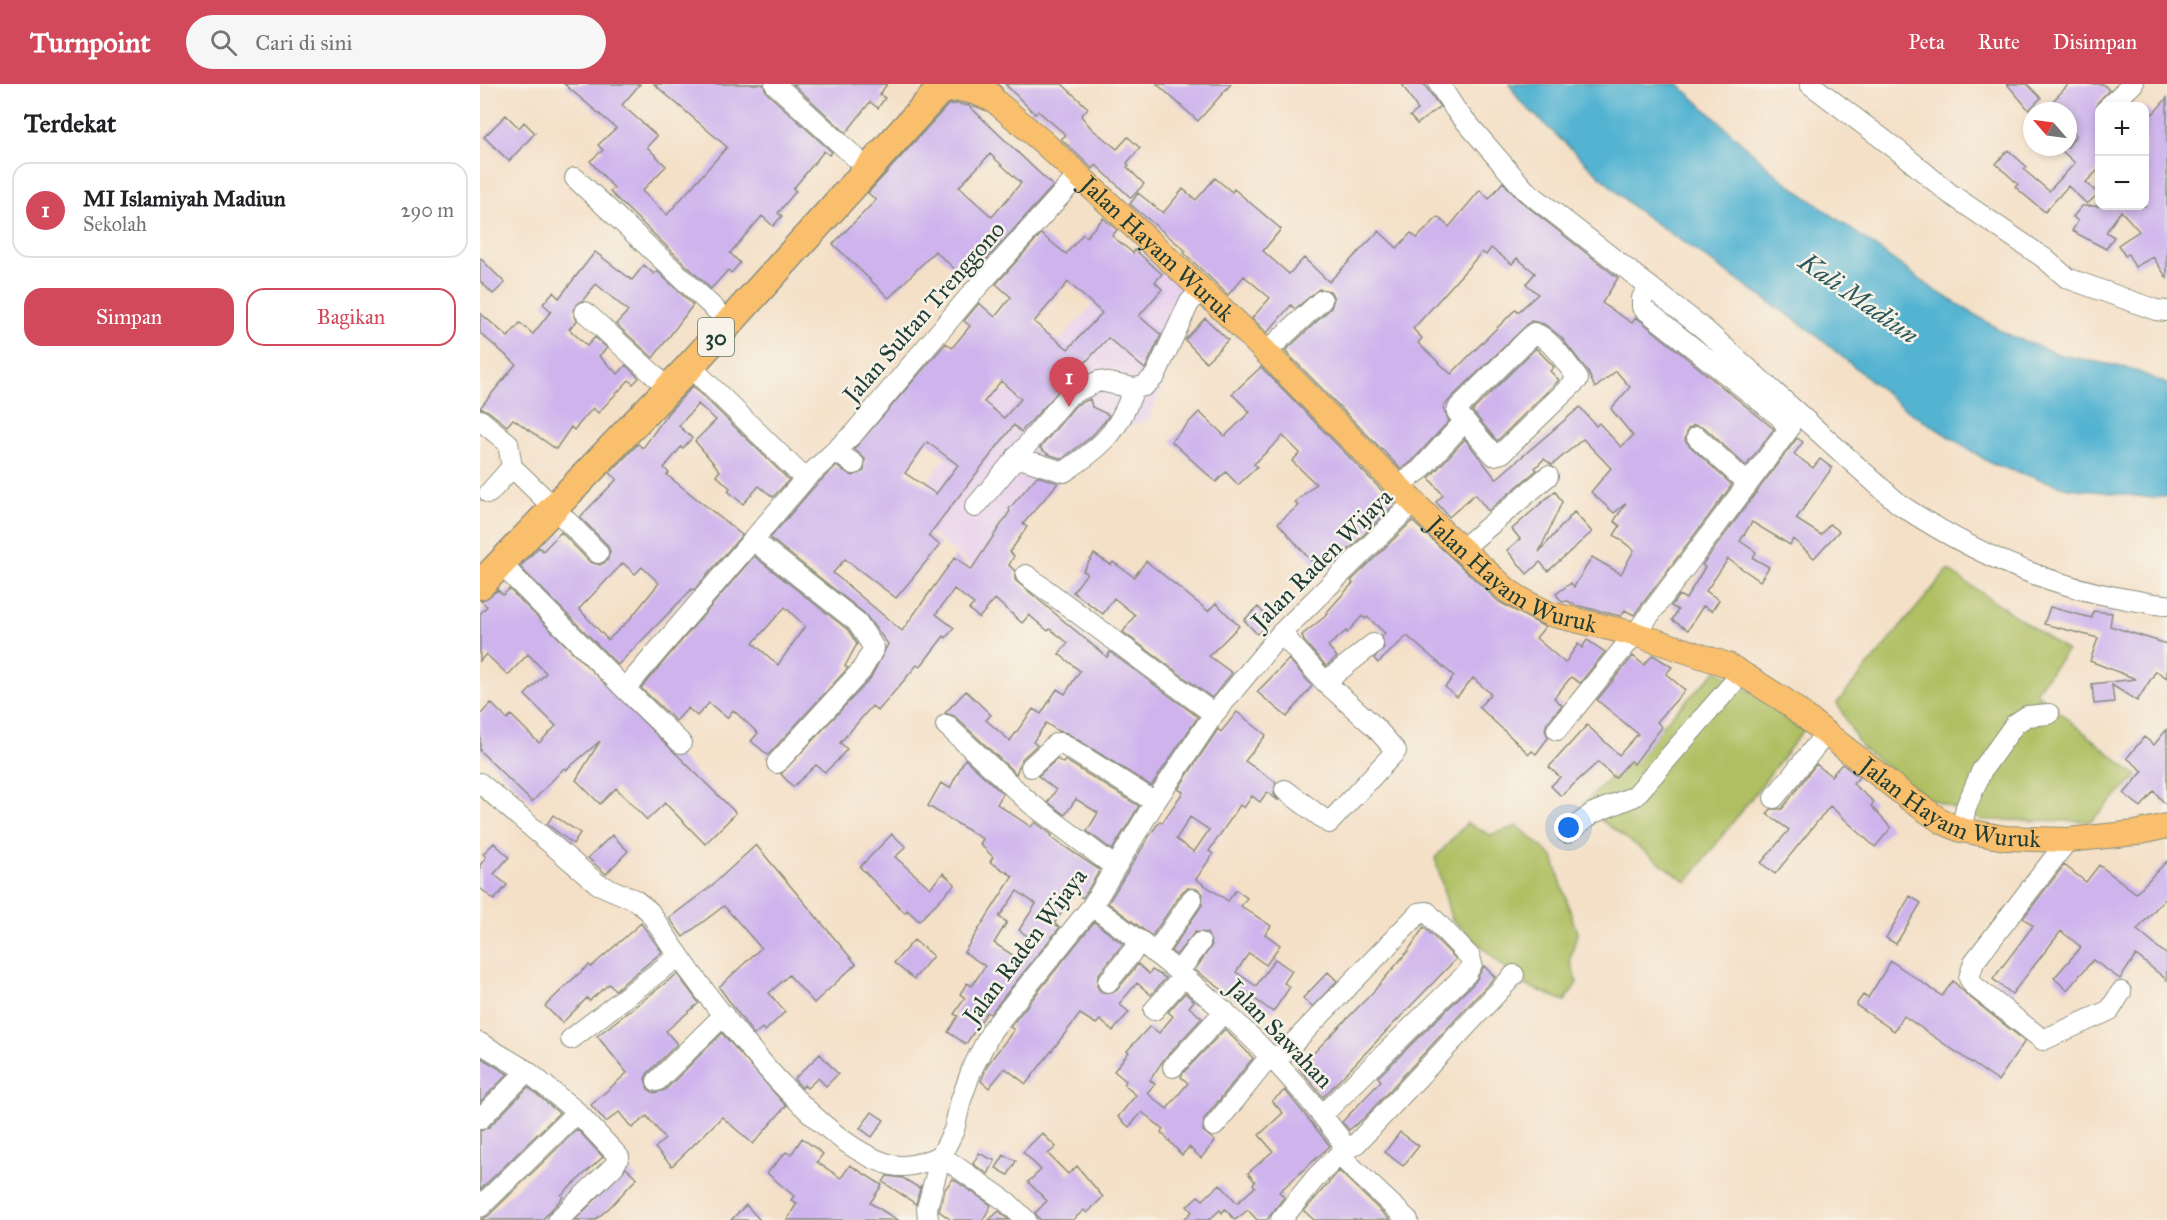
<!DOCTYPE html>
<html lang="id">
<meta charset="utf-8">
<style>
body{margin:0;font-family:"IM FELL Great Primer",serif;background:#f6f6f6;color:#202124}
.controls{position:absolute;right:18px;top:18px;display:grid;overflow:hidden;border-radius:12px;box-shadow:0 3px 9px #0003}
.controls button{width:54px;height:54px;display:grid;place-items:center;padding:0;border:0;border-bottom:2px solid #e0e0e0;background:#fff;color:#202124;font:30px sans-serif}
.compass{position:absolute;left:1543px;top:18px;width:54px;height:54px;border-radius:50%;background:#fff;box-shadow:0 3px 9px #0003;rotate:298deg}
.you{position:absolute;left:1089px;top:744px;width:21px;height:21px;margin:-15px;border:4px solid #fff;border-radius:50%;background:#1a73e8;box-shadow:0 0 0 9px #1a73e833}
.badge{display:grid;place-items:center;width:39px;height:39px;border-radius:50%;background:#d1495b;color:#fff;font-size:20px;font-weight:700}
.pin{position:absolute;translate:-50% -50px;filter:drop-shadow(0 2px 3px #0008)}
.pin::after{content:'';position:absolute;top:32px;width:21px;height:18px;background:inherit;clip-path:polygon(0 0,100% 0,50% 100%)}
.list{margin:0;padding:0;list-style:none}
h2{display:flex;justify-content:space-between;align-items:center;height:78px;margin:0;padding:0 24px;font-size:26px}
h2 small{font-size:20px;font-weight:400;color:#757577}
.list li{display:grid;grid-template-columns:39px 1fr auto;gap:18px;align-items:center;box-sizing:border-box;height:96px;margin:0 12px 12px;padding:0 12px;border:2px solid #e0e0e0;border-radius:18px}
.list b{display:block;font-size:22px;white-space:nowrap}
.list p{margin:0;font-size:20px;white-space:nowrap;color:#757577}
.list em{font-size:20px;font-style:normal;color:#757577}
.actions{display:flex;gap:12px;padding:18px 24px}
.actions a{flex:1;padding:14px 0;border:2px solid #d1495b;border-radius:18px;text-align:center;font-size:21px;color:#d1495b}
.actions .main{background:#d1495b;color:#fff}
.icon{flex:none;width:33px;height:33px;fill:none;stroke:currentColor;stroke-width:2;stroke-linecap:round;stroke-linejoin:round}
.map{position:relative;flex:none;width:1687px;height:1136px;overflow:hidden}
header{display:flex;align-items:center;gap:36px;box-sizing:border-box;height:84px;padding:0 30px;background:#d1495b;color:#fff}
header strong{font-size:28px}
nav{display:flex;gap:33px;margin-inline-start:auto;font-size:21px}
.search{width:420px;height:54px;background:#f6f6f6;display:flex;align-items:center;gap:15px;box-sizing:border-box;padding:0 21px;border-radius:33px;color:#757577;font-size:22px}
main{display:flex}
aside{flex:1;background:#fff}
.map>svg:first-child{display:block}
.built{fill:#e9d2ed}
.green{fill:#afbf62;stroke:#677e4b;stroke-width:1.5}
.water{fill:#52b3d1;stroke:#387882;stroke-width:1.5}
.building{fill:#ceb3ed;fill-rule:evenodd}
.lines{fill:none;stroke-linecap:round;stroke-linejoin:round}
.minor-casing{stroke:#8a8e7e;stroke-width:22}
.major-casing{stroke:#8a8e7e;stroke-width:26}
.highway-casing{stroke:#8a8e7e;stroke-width:31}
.minor{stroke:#fff;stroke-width:20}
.major{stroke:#f9bf6d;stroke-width:24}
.highway{stroke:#f9bf6d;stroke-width:28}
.labels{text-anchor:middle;stroke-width:5;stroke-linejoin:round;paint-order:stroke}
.shield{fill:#f7f3e8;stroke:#60746a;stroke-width:1.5}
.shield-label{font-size:22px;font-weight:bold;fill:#1f3d34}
.street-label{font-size:24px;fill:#1f3d34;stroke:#f7f3e8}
.water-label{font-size:26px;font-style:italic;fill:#2c5a5b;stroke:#f7f3e8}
</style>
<header>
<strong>Turnpoint</strong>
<div class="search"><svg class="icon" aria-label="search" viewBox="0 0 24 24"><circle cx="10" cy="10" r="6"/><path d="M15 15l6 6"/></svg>Cari di sini</div>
<nav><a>Peta</a><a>Rute</a><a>Disimpan</a></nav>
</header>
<main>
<aside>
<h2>Terdekat<small></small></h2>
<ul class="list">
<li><span class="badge">1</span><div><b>MI Islamiyah Madiun</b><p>Sekolah</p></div><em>290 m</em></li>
</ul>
<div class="actions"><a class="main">Simpan</a><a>Bagikan</a></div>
</aside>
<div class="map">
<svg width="1687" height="1136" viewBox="0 0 1687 1136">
<rect width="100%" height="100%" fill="#f7f3e8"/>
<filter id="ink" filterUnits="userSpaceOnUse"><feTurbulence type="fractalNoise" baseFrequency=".0167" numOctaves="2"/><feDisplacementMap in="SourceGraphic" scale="12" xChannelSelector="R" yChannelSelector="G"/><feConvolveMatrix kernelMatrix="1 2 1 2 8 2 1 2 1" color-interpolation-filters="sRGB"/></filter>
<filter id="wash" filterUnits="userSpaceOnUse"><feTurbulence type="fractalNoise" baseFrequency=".008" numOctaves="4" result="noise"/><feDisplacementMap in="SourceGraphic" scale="24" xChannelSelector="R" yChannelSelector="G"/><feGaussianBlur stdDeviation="1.35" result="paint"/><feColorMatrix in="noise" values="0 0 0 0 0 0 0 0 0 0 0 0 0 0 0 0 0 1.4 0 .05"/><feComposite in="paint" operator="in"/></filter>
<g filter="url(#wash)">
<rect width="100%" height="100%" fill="#f4e0c7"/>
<path class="built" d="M673 157 720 202 669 336 605 356 539 447 498 487 425 428 514 309 532 307Z"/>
<path class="green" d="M1468 486 1587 567 1555 608 1657 692 1611 737 1502 736 1448 714 1381 663 1357 619Z
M1237 586 1326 643 1207 798 1118 734 1104 720Z
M987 739 1010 751 1038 742 1073 773 1097 849 1090 876 1097 899 1085 917 1042 900 971 834 955 774Z"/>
<path class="water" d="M1029 0H1198L1298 92 1456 207 1528 251 1581 271 1652 285 1687 300V412L1674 414 1588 404 1512 380 1425 325 1331 247 1154 124 1040 17Z"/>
<g id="blocks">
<path class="building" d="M84 0H160L142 21 177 52 167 63 186 82 162 107 187 131 247 63 174 0H283L287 9 352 68 349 71 344 67 313 105 316 107 298 129 302 132 293 142 282 132 250 169 260 179 251 189 248 186 231 205 130 108 134 104 110 77 123 66 118 61 136 44Z
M313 0H407L400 10 405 14 398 24 390 18 366 49Z
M525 0H582L608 24 601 32 612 45 637 65 648 53 660 64 647 79 649 81 647 83 664 100 651 114 616 81 613 85 581 55 586 51 558 27 555 30Z
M677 0H751L718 37Z
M922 0H944L960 23 937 40 930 32 938 26Z
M1527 0H1547L1561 14 1549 26Z
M1589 0H1623L1629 6 1617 19 1620 84 1606 98 1618 110 1607 120 1588 102 1565 128 1535 103 1538 100 1516 80 1528 66 1547 83 1544 86 1569 107 1595 79 1581 66 1588 63 1596 51 1588 43V27H1579L1571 19Z
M1687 14V194L1673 173 1655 183 1648 170 1645 172 1638 161 1659 147 1641 127 1626 148 1634 153 1626 165 1592 147 1598 137 1593 133 1602 122H1665V22L1673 30Z
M478 20 489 22 573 102 494 189 486 181 479 189 455 167 409 214 353 160 396 116 388 109 468 21ZM510 70 541 99 512 133 479 103Z
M26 31 39 44 44 38 55 49 29 77 4 53Z
M735 94 752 108 754 105 801 145 783 167 809 190 824 174 849 198 899 147 917 164 931 149 937 154 958 133 969 143 1000 106 1009 115 1023 98 1038 115 1138 194 1122 219 1152 239 1156 233 1294 345 1266 382 1225 344 1214 341 1208 345 1205 356 1209 361 1252 401 1154 531 1145 526 1141 532 1095 521 1088 517 1082 518 1076 510 1091 499 1094 503 1112 473 1141 490 1154 466 1134 451 1140 442 1134 437 1146 419 1134 429 1111 408 1131 384 1103 355 1072 381 1064 375 1055 384 1057 386 1008 427 995 410 969 433 956 418 963 411 949 394 985 355 1016 395 1100 323 1116 342 1119 339 1141 363 1153 352 1131 325 1150 303 1136 287 1115 304 1108 288 1081 253 1064 240 1051 237 971 314 963 324 969 337 932 377 921 385 805 267 851 224 854 214 850 207 839 205 815 225 811 221 787 249 772 234 790 214 764 192 748 211 704 169 706 167 650 120 658 109 683 129 703 105 716 116ZM1011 164 1032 180 1037 174 1055 189 1046 200 1058 210 1038 228 1036 225 971 290 938 259 942 254 933 245 1002 168 1006 171Z
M623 134 637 146 632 152 653 169 655 166 682 190 675 198 682 205 659 232 681 251 665 285 628 254 541 348 534 341 448 452 460 461 416 514 365 475 353 489 422 547 475 473 491 486 530 427 529 425 557 392 578 399 543 440 547 443 530 468 534 472 529 481 535 487V496L627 573 630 568 718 633 671 702 587 649 578 647 566 639 553 658 557 661 542 675 536 690 474 632 465 629 486 607 511 631 506 636 530 657 553 625 561 630 577 605 585 610 600 587 579 570 588 559 570 545 568 547 549 531 542 539 515 515 499 534 489 525 494 520 474 505 456 530 474 544 466 554 464 552 440 583 437 581 398 627 392 622 360 659 367 665 357 677 345 688 336 681 313 703 301 690 390 595 408 560 384 529 290 454 334 403 356 382 373 392 384 387 385 375 374 365 466 259 472 264 490 242 484 237 499 219 515 233 531 213 516 200 561 150 586 170 603 150 606 153ZM588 198 622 229 588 265 554 238ZM521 297 541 315 524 334 504 318ZM447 358 478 381 456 410 425 389Z
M115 168 152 196 164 181 174 190 177 187 213 221 173 274 136 240 148 227 116 200 103 216 97 220 93 226 97 237 89 245 107 262 115 253 127 264 119 272 138 290 146 281 159 294 153 300 149 296 118 329 113 324 94 346 91 343 76 365 33 335 27 342 8 327 0 324 36 280 0 249V229L28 253 40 239 53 250 71 227 63 220 73 208 79 214Z
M0 174 25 199 13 210 0 197Z
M725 234 748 256 726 278 705 256Z
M1056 264 1074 283 1070 287 1079 296 1017 357 992 327Z
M781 283 915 420 855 479 852 476 840 487 798 439 818 422 815 418 836 400 812 377 820 369 803 352 774 380 777 383 758 401 746 388 736 398 691 357 719 328 745 352 770 328 752 310Z
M213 302 309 396 293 413 279 402 263 420 248 407 250 404 236 391 240 387 215 357 236 336 218 320 199 342 212 354 203 364 201 363 184 384 189 389 187 391 262 451 214 506 212 505 138 581 40 483 59 463 63 467 81 448 110 478 120 481 127 477 130 467 127 461 100 433 137 395 130 389 158 360 163 364 188 329ZM143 479 155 490 162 483 179 499 150 535 128 556 99 525Z
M610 315 612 323 629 331 625 337 611 353 582 375 568 370 560 364 596 321Z
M1317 354 1323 358 1314 370 1333 384 1340 375 1352 384 1316 435 1341 451 1350 440 1359 447 1334 474 1313 455 1310 461 1272 438 1260 457 1276 468 1273 474 1289 483 1280 497 1248 475 1226 507 1239 516 1232 527 1223 522 1208 546 1192 536 1198 526 1191 522 1199 511 1206 515 1225 483 1222 481Z
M1075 407 1082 418 1059 468 1094 428 1112 448 1068 487 1060 478 1047 490 1027 466 1040 455 1032 445Z
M932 437 1019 518 1065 543 1056 554 1085 579 1098 560 1102 564 1107 556 1125 568 1100 599 1091 593 1074 614 1082 621 1067 639 1065 645 1068 654 1056 670 1052 667 1049 670 999 623 1011 610 993 594 977 613 965 603 974 592 927 552 898 579 894 574 904 565 902 552 905 549 887 533 885 535 882 532 867 549 866 547 848 562 857 573 846 582 824 557 822 551 848 530 846 529 873 499 871 497Z
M614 470 631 481 633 478 654 493 666 477 728 527 736 519 759 542 729 572 752 589 732 614 643 548 655 531 634 514 623 530 593 508 607 489 603 487Z
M274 472 368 546 377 560 365 582 368 584 288 671 271 657 278 649 253 626 247 634 229 619 217 632 208 624 196 637 161 604ZM305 523 325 542 298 581 273 559Z
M29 505 256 729 225 760 185 719 167 736 136 704 120 720 96 696 120 657 86 686 84 684 52 718 0 667V631L11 619 27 635 31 631 59 659 76 642 45 611 66 589 48 570 28 591 6 570 0 577V530L7 522 1 517 18 506 23 511Z
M778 523 791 537 777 550 764 536Z
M1570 523 1612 534 1613 527 1632 529 1630 542 1687 560V594L1676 587 1657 617 1632 601 1634 618 1614 620 1612 600 1656 595 1610 577 1618 554 1564 540Z
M1173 571 1192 583 1186 590 1205 606 1177 638 1182 643 1154 680 1150 677 1135 694 1118 678 1081 712 1071 702 1080 693 1069 683 1107 641 1139 671 1158 650 1117 616 1153 572 1164 581Z
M809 575 832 602 807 633 777 608Z
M757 628 786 651 765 677 796 698 794 710 799 717 787 708 780 718 772 712 764 724 760 721 729 767 733 770 716 795 748 817 756 806 767 814 761 822 791 842 785 850 800 861 786 881 769 869 756 888 776 902 795 875 812 887 804 899 810 903 793 928 765 908 759 918 715 886 732 861 727 849 715 848 696 871 691 867 722 821 723 810 718 805 707 804 702 808 672 852 628 819 670 751 680 737 682 739 703 708 698 705 738 645 741 648ZM710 733 729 746 714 768 696 755Z
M1687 645V722L1674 707 1661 723 1644 710 1663 687 1647 674 1664 653 1674 661Z
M485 675 523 710 517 720 551 743 555 738 572 751 570 753 620 786 603 814 595 809 574 840 580 843 510 930 507 928 486 960 468 948 478 932 474 930 485 914 480 910 487 899 492 902 505 882 484 868 533 792 510 778 513 773 500 760 503 755 448 722 461 699 470 704ZM537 807 556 820 539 846 550 854 537 874 514 859 527 838 519 833Z
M577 675 583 679 585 676 659 722 632 766 607 747 618 729 596 715 585 731 568 718 576 706 558 692Z
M1336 680 1351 692 1362 680 1379 693 1373 700 1394 718 1391 722 1411 744 1395 763 1350 722 1295 790 1281 779 1309 746 1287 730 1291 725H1302Z
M73 731 100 749 93 760 67 740Z
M412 750 426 763 415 773 450 804 463 789 475 800 439 837 427 826 425 829 380 783Z
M132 751 148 767 126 790 108 774Z
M14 759 29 773 14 790 27 801 14 816 0 804V781L6 773 3 770Z
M276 761 376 880 334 919 309 891 289 909 305 928 285 947 282 944 274 951 239 903 281 864 244 822 203 853 189 834 229 804Z
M1687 777V812L1657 846 1687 871V896L1656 871 1640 895 1613 876 1587 906 1574 894 1601 863 1581 847 1532 910 1513 895 1553 842 1543 834 1584 781 1606 798 1619 781 1656 809Z
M1430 812 1441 819 1416 860 1406 854Z
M614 838 643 860 618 891 617 902 621 908 632 909 637 906 658 880 669 890 672 886 686 894 671 911 657 899 639 920 649 928 633 947 620 936 616 940 600 930 546 1000 525 984 509 1004 501 997 508 980 534 946 530 943Z
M161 839 182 868 135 906 129 900 109 917 107 914 82 939 65 922 92 896 109 881 111 883Z
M944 843 976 875 843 1013 819 984 893 908 928 867Z
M434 856 453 872 434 895 414 879Z
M1411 877 1462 912 1473 897 1487 911 1545 957 1518 997 1424 932 1414 947 1376 921 1383 911 1388 914Z
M1004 882 1015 893 884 1034 869 1046 862 1038 901 997 898 993 995 898Z
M848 888 857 897 832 923 823 914Z
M197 890 219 919 186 947 197 960 168 989 165 994 168 1005 174 1009 185 1006 242 949 306 1022 273 1060 242 1033 192 1082 175 1064 185 1055 167 1032 152 1044 139 1028 126 1038 111 1021 147 989 117 952Z
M705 909 714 917 709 923 722 934 684 975 670 996 675 1000 667 1009 687 1025 708 999 701 993 703 989 745 945 773 974 724 1035 723 1047 735 1057 721 1074 709 1063 702 1071 681 1048 683 1045 662 1028 649 1043 638 1033 656 1011 644 1001 646 997 634 987 649 968 647 967 670 942 679 949 693 932 688 928Z
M340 970 358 990 346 1002 338 994 327 1004 324 1001 322 1004 314 995Z
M0 973 28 990 0 1018Z
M48 1003 79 1029 0 1106V1047L9 1043Z
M805 1006 850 1062 799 1108 804 1113 787 1136H777L768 1126 755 1136 745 1125 742 1129 740 1126 729 1136H703L712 1128 707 1122 718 1112 723 1116 740 1100 757 1119 775 1103 773 1100 775 1098 768 1089 793 1067 779 1051 803 1029 792 1017Z
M392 1028 404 1036 392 1053 380 1044Z
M97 1045 123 1073 81 1111 83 1113 62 1136H0L8 1132Z
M920 1048 939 1062 923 1082 905 1068Z
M562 1049 576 1063 568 1070 588 1090 597 1082 623 1113 607 1129 604 1126 593 1136H560L555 1129 567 1117 548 1098 561 1086 543 1068Z
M322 1054 343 1070 337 1078 361 1094 370 1081 402 1101 390 1119 418 1136H307L317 1119 311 1116 314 1112 287 1089 306 1068 311 1071Z
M499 1069 515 1077 508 1090 493 1080Z
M524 1071 536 1077 528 1091 516 1084Z
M146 1084 157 1094 130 1123 115 1136H95Z
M859 1087 910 1136H834L824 1127Z
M407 1092 423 1094 439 1104 441 1101 436 1120 403 1098Z
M473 1095 511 1121 503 1136H471L459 1127 465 1105Z
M266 1121 280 1136H251Z
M519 1127 529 1136H509Z"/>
</g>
</g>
<g filter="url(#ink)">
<use href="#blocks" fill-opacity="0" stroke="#8a8e7e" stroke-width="1.5"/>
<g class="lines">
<g class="minor-casing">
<path id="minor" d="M295 0 376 74
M959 0 975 25 1045 106 1224 245 1419 420C1488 466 1564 501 1646 515 1660 517 1673 521 1687 521
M1330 0 1420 68 1469 109 1564 174 1587 194 1676 226 1687 227
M1629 22 1653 0
M95 94 236 226
M105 228 175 292
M1054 249C1068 252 1089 282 1098 295L1022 369 1014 371 977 328 979 323Z
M785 269 842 216
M210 282 325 395
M0 336 28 359 32 383
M1217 353 1267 399
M355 367 374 380
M536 373 584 388C623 362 638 349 654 304
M918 402 940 386 984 338
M9 409 32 383C61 411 90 439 118 469
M495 423 589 311 619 297 654 304 664 302 675 292 709 219 721 206
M273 456 377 538 394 564 381 587 297 679
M982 465 1068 392
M20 479 145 605 325 395 374 349 492 209 599 91
M546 491 734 630
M801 549 845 598 893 560
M145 605 201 659
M466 641 550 719 635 783
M1077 646 1155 550 1309 345 1300 333 1162 223V214L1169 202
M551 683 577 659H581L675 718
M0 699 118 800 155 816 169 827C214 897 331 1061 412 1081 428 1085 446 1077 461 1072
M805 706 849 739 916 667 895 643 845 598
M1294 714 1347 648
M1481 746 1486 723 1502 686 1535 640 1547 632 1569 630
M1087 749 1113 729 1155 712 1261 590
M1588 756 1494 878 1489 894 1494 902 1563 956 1630 926 1641 908
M612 822C708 891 787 958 859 1053L865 1065 837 1092 801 1136
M676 868 712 815
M699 887 720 859
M628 898 661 857
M674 926 704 892
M91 955 199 872
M0 959 47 987 97 1028 139 1073 134 1082 78 1136
M796 977 939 829 947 828 990 873 992 880 987 889 842 1031
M693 983 745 927
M177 997 244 931
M0 1035 47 987
M734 1042 791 971
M865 1065 875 1061 1034 891
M859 1071 928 1136
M461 1072 527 1118 546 1136
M0 1123 97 1028
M448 1136 447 1124 461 1072 474 1046 481 1016 492 985 512 946 612 822 675 718 734 630 801 549 935 417"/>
</g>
<g class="major-casing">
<g id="major">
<path id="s1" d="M495 0 563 58 758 240 965 450 1028 507 1049 520 1070 530 1155 550 1248 581 1304 616 1432 717 1463 738 1481 746 1525 754 1588 756 1656 749 1687 742"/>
</g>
</g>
<g class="highway-casing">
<path id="highway" d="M459 7C477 0 491 4 509 12
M0 501 210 282 465 0"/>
</g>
<use href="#minor" class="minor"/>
<use href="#major" class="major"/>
<use href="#highway" class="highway"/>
</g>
</g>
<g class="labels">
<rect class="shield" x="218" y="234" width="36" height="38" rx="4.5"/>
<g class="shield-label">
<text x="236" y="261">30</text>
</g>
<g class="street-label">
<text dy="8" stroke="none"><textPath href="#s1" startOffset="246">Jalan Hayam Wuruk</textPath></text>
<text transform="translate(444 228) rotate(-49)" y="8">Jalan Sultan Trenggono</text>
<text transform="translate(842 475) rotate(-45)" y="8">Jalan Raden Wijaya</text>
<text dy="8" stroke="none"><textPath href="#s1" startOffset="732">Jalan Hayam Wuruk</textPath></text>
<text dy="8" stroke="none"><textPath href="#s1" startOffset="1236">Jalan Hayam Wuruk</textPath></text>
<text transform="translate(545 862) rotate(-53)" y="8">Jalan Raden Wijaya</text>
<text transform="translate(800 950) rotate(46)" y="8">Jalan Sawahan</text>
</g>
<g class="water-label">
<text transform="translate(1379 214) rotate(35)" y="9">Kali Madiun</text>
</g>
</g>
</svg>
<div class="controls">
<button>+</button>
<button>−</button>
</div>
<svg class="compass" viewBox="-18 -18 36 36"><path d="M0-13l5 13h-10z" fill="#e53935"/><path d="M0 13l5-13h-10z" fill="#757577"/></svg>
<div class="you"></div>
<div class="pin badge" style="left:589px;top:323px">1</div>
</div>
</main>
